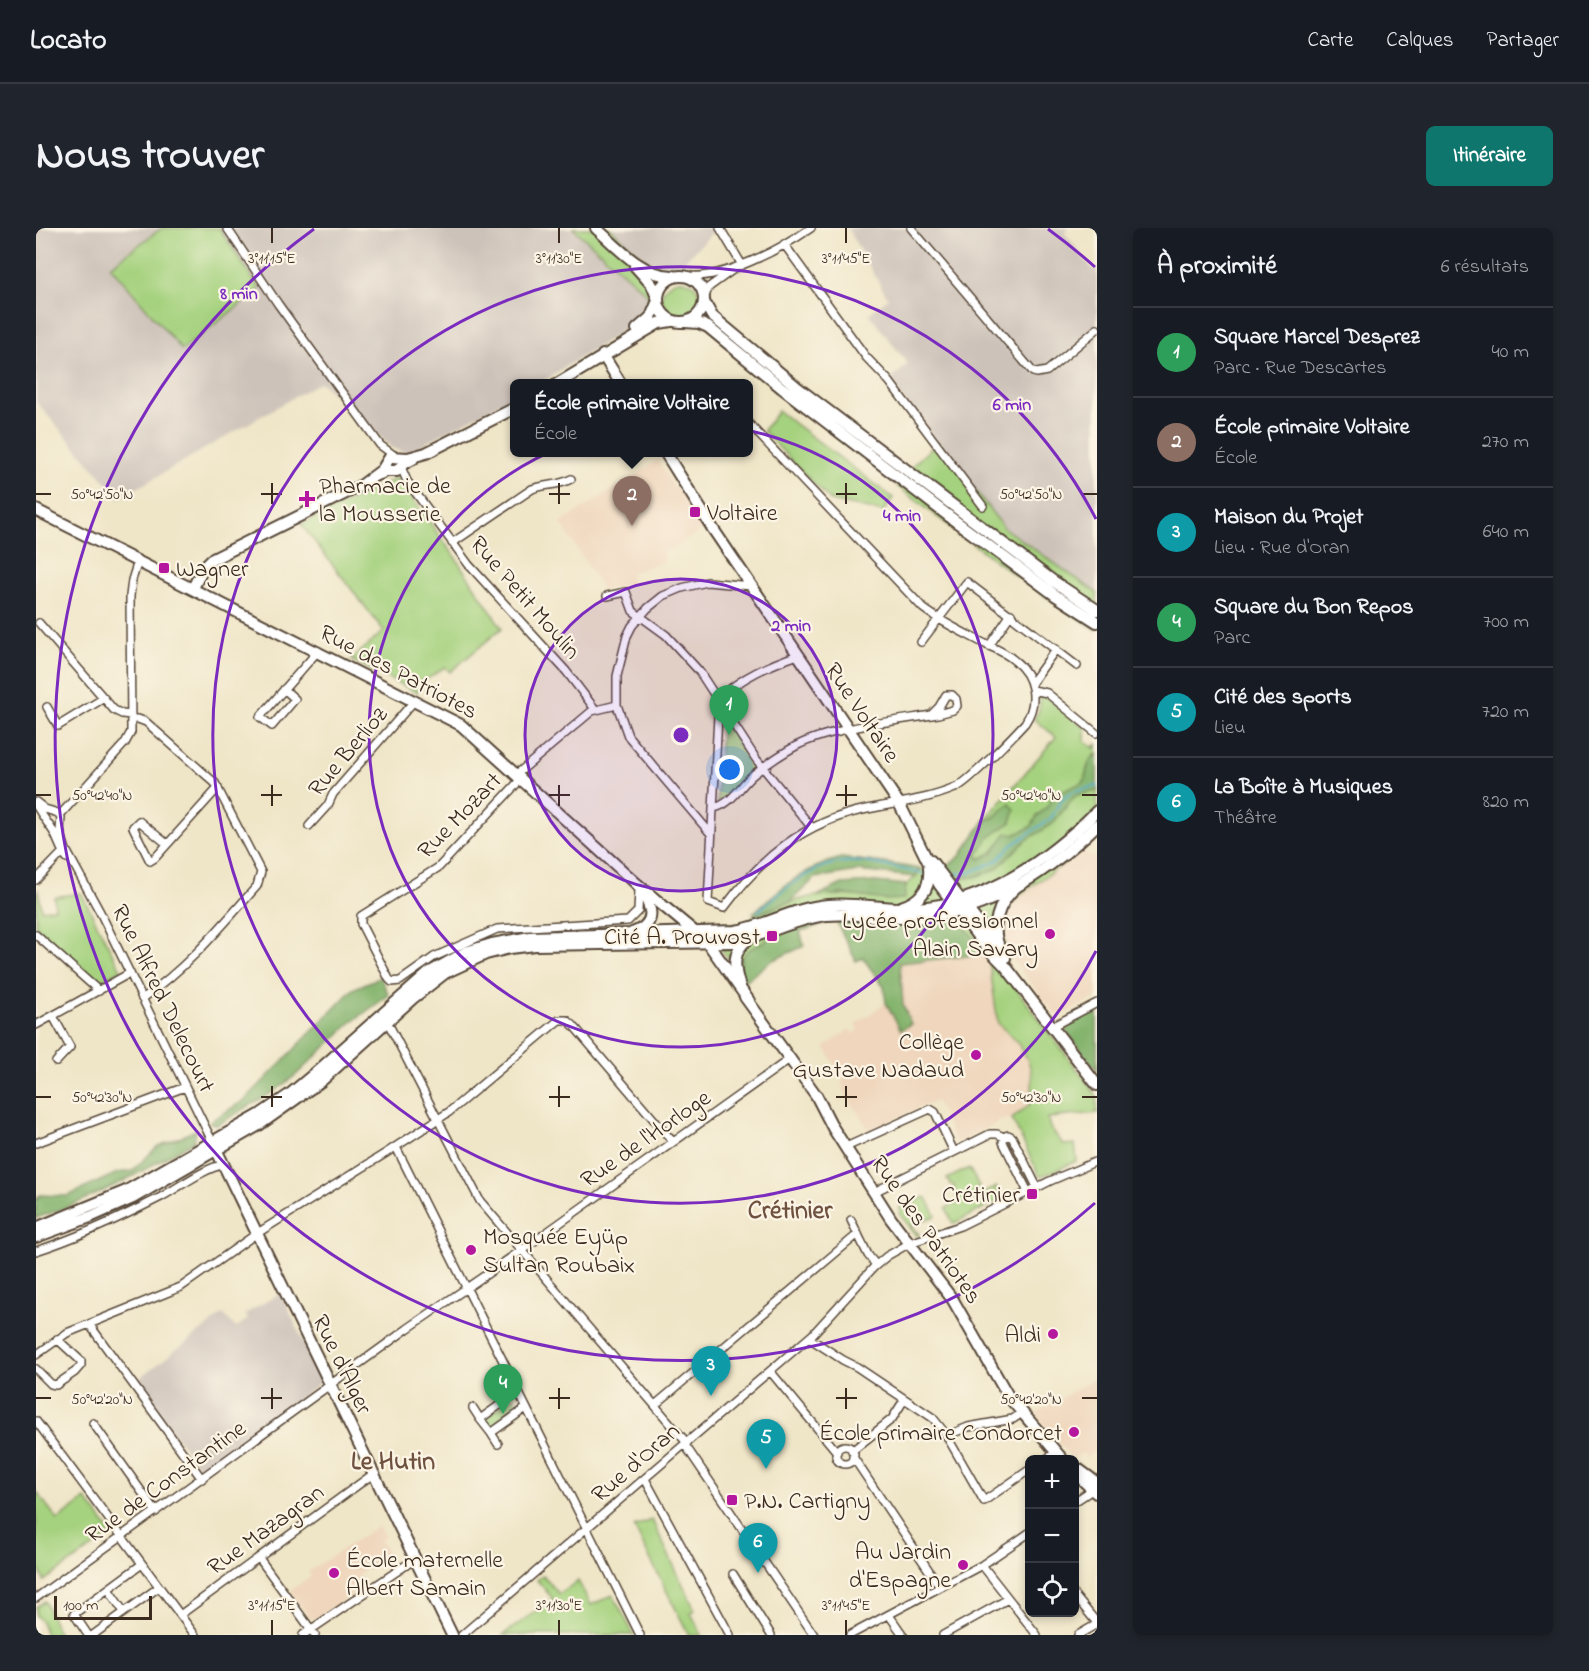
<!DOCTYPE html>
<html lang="fr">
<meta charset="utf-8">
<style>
body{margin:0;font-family:"Indie Flower",sans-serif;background:#20242c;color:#f1f3f6}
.controls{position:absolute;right:18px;bottom:18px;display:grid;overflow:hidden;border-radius:9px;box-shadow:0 3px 9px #0003}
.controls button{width:54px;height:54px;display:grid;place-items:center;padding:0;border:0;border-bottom:2px solid #363941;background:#171b24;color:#f1f3f6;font:30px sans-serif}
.scale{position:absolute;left:18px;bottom:15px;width:98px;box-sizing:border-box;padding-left:6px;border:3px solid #3b2a1e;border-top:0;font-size:16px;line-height:21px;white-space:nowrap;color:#3b2a1e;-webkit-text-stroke:4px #fcf5e5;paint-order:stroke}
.you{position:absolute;left:694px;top:542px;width:21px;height:21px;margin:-15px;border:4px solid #fff;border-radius:50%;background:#1a73e8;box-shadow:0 0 0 9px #1a73e833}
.badge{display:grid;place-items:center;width:39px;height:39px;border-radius:50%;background:#0f766e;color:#fff;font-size:20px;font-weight:700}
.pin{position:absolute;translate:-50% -50px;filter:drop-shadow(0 2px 3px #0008)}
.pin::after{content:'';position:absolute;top:32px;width:21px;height:18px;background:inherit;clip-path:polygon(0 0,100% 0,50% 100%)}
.popup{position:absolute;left:474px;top:151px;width:243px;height:78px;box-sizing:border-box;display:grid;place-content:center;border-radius:9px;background:#171b24;filter:drop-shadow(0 2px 4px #0005);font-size:20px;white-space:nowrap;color:#9ea1a6}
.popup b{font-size:22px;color:#f1f3f6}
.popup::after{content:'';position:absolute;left:50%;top:100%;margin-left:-12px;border:12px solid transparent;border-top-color:#171b24}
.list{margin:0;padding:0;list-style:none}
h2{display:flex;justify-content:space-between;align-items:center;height:78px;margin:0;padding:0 24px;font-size:26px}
h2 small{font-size:20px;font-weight:400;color:#9ea1a6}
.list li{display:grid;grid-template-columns:39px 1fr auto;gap:18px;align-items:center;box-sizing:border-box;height:90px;padding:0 24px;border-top:2px solid #363941}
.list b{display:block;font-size:22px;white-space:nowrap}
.list p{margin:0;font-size:20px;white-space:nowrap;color:#9ea1a6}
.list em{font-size:20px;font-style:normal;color:#9ea1a6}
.icon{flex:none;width:33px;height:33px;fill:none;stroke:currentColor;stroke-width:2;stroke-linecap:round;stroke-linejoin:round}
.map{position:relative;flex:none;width:1061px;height:1407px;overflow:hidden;border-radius:9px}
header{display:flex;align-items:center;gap:36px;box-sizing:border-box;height:84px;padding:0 30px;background:#171b24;border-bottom:2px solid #363941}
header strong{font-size:28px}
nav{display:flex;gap:33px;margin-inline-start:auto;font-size:21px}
.intro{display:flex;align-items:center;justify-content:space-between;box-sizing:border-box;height:144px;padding:0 36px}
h1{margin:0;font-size:42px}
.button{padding:15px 27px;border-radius:9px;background:#0f766e;color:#fff;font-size:21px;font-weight:700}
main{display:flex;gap:36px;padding:0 36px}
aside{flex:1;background:#171b24;border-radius:9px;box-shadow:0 3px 9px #0003}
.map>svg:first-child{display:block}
.built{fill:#efd6bc}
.industrial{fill:#cdc2b9}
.green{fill:#a5d27e;stroke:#707e4e;stroke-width:1.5}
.forest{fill:#84b46d;stroke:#606f46;stroke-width:1.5}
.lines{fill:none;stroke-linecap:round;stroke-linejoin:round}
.stream{stroke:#4aa7c8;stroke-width:2}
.street-casing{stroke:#564637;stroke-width:10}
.secondary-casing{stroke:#564637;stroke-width:14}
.primary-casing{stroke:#564637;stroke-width:14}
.street{stroke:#fff;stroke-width:7}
.secondary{stroke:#fff;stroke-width:10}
.primary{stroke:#fff;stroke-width:10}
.ticks{fill:none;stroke:#3b2a1e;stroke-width:2}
.ring{fill:none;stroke:#7b2cbf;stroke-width:3}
.poi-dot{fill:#b5179e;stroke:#fcf5e5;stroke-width:2}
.labels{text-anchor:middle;stroke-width:4.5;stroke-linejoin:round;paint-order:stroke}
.poi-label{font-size:24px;fill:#3b2a1e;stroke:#fcf5e5;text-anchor:end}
.street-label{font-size:24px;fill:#3b2a1e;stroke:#fcf5e5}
.neighbourhood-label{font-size:26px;font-weight:bold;fill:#6f5140;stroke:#fcf5e5}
.ticks-label{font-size:15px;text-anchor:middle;fill:#3b2a1e;stroke:#fcf5e5;stroke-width:4.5;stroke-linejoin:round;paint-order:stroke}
.centre{fill:#7b2cbf;stroke:#fcf5e5;stroke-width:3}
.ring-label{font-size:18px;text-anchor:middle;font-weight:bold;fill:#7b2cbf;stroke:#fcf5e5;stroke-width:4.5;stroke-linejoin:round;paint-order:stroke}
</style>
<header>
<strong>Locato</strong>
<nav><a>Carte</a><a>Calques</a><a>Partager</a></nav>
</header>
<div class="intro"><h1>Nous trouver</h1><a class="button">Itinéraire</a></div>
<main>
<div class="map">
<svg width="1061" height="1407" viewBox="0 0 1061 1407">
<rect width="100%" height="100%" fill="#fcf5e5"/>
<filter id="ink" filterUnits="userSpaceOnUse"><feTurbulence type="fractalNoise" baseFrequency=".0167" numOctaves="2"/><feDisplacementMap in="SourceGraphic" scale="12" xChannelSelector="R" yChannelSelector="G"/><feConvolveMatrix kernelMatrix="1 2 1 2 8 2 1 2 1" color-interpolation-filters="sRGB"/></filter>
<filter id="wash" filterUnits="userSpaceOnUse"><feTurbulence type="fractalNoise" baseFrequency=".008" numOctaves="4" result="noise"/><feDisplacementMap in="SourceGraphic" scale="24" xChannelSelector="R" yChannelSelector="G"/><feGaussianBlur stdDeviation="1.35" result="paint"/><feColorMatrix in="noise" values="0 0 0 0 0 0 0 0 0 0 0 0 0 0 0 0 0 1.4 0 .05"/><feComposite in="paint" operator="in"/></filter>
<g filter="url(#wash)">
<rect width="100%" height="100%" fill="#efe5c7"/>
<path class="built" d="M622 232 635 255 643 263 667 301 638 320 626 324 629 333 594 345 596 357 567 362 525 295Z
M1043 622 1061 631V769L1028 786H1019L975 729 968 710V698L973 681 982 668 1030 634Z
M952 726 962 795 978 809 986 820 996 844 997 855 994 877 978 890 966 892 924 914 919 913 900 873 833 902 808 863 806 854 808 852 789 819 814 801 817 806 823 802 820 796 850 775 865 802 875 796 867 777 864 735Z
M1061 1149V1222L1050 1229 1047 1225 1038 1230 1034 1228 999 1186Z
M342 1298 349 1309 344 1313 354 1327 322 1346 329 1357 279 1391H274L254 1363 275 1348 272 1344Z"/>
<path class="industrial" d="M0 0H537L611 66 613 73 612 83 606 91 510 151 503 155 479 156V168L370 225 356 220 284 154 84 270 0 174Z
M574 0H675L677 4 640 41 617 39Z
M811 0H1033L1028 4 1057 42 1061 39V365L968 300 916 232 853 154 872 136 833 86 852 70Z
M245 1065 285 1152 284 1155 168 1242 163 1240 100 1153 187 1086 200 1100 212 1091 209 1086Z"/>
<path class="green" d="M126 0H183L224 61 146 122 74 38Z
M537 0H574L617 39 640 41C623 47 620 57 613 73L611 66Z
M626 71a19 19 0 1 1 38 0a19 19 0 1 1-38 0Z
M742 183 857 270 847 284 795 273 728 204V201Z
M902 214 968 300 1061 365V402C991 359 927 308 861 258L879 235Z
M361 250 417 326 466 400 414 444 409 439 387 454 386 452 383 455 387 460 380 464 315 432 348 403 265 296Z
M1005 468 1011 469 1049 500V513L1058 520 1061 516V526C1052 531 1050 545 1048 554L1018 567 1011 579 1001 588 995 599 977 608 971 606 956 625 944 631 941 627 953 609 975 594 974 575 958 589 948 593 1020 509 998 491 1003 482Z
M686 480 721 540 681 577Z
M1061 563V604C1050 614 1040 627 1028 636 996 660 947 679 975 729L963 738 1061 868V885L1012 890 1014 900 1028 917 1039 916 1041 933 1004 949 976 891 994 876C1002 841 989 817 962 796L952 726 873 694 845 695 796 691 770 695 703 741 686 723 680 696C690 697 702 698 711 693 716 690 719 688 723 686 742 678 760 671 781 668 810 664 839 672 868 671L870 657 880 649 884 641H908L915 651 939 649 960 641 989 613 1016 596 1040 567Z
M2 662 6 682 19 680 18 669 45 665 85 742 62 754 40 734 36 739 23 727 27 722 0 699V665Z
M933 940 943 958 940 960 944 967 960 959 966 971 917 996 910 980 923 973 919 965 918 957H915L911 951Z
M888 969 891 970 900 988 875 996 883 1007H880L863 985 864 983 863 980Z
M478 1169 485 1183 457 1202 449 1190Z
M0 1263 22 1292 50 1271 74 1303 73 1308 8 1353 0 1334Z
M616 1292 659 1382 655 1385 666 1407H653L598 1299Z
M507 1347 523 1366 542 1353 555 1377 577 1367 598 1407H467L517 1371 501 1352Z
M9 1373 23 1407H10L5 1393 0 1388V1379Z"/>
<path class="forest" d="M1061 526V563L1040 567 1016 596 989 613 960 641 938 649 915 651 908 641 924 628 948 593 958 589 974 575 979 582 975 594 953 609 941 627 944 631 956 625 971 605 978 607 995 599 1001 588 1011 579 1018 567 1048 554C1050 545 1052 531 1061 526Z
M805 630 849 635 884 641 880 649 821 643 779 650 755 673 719 687 717 685C747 658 766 641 805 630Z
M839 654 870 657 868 671 849 672 806 666 781 668 806 656Z
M918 689 927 697 952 726 864 735 867 777 875 796 865 802 850 775 848 759 827 730 820 733 800 693 764 703 768 718 735 733 709 753 703 741 706 729 712 722 747 703 770 695 796 691 845 695Z
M344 749 353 767 317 793 260 847 239 863 181 897 173 894 209 872 317 761Z
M1061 780V842L1026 798Z
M160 902 158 913C107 943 56 973 0 990V972L4 967 32 968 81 945 96 943 121 919Z"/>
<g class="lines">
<path class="stream" d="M914 646 933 645 962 632 975 618 1015 590 1026 572 1032 567 1038 563 1061 558
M722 683C744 665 768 643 796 636 824 629 859 640 887 646"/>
</g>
</g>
<g filter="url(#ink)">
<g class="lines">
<g class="street-casing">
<path id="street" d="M191 0 242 76 344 217 359 228
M684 0 706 37
M875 0 997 144 1001 145 1011 143 1061 101
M748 16 830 129 853 153 947 278
M650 48C686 52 745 21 775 0
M668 70 673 59 698 41
M713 196 887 380C906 395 929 405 951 417 961 421 971 426 979 433 998 448 1003 474 989 495 978 507 932 555 919 560 891 572 860 575 831 581 767 594 725 630 688 680L672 674 683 470C706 449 733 437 762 427
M365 239 371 253 433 337 530 443 559 481
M416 315 496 261C509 256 523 258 535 251
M571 368 590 364 597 383 630 407 663 443 720 531 776 600
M3 395 78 482 86 486 95 487
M885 414 931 354 1041 438
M953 418 975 386
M995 456 1020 421
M248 461 259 471 236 498 224 489 282 423
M997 462 1011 465 1060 505
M11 479 22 498 68 470
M95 491H102L110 494 179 555 225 644 221 658C184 700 153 738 106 771
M481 546 556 483 581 477
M486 550 403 639 325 688V696L353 751 356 754 364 753 398 729 461 701 592 693 602 683 603 662
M0 574 9 581 22 585 25 589 24 603 30 622 64 684 177 915
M0 577C5 586 11 594 17 603 22 611 24 622 31 630
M677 580C696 577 704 557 718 546 731 536 745 526 760 518 797 499 861 493 902 486L917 482 921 478 920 471 916 467H910L903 479 895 487
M24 587 89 515 95 504 94 368 96 352 102 333
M273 598 292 577 297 566 379 472
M675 606 592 508 581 477V448L591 408 596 398 612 380 627 368 646 360 671 354 715 358
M131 616 103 593 97 599 114 633 119 630 182 560
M0 652 28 623
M0 707 63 763
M17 788 34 819 20 834
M350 791 444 973 651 1215
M0 797 94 745
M1015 799 1061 775
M0 915 149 859
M360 919 604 1407
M810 919 894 881 899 884 918 924
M838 964 954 906H961L968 909
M992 964 967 914 968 909 972 907 976 909 1001 959
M815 992 832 1027 840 1037
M0 1023C44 1009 84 990 125 969 142 960 170 939 187 937
M53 1096 166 1251
M773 1110 807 1132 821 1139 897 1190 909 1205 948 1273 993 1242
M0 1127 31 1105 145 1059 220 1006 350 925 413 884 523 792H531L537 797 637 914
M0 1141 15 1156 20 1157 39 1144 45 1137V1133L21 1111
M734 1143 801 1224
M482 1164 444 1191 455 1205 490 1180
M619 1177 822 1006
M437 1180 444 1191
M0 1193 159 1407
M57 1195 120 1284
M455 1205 462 1216
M909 1205 915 1206 932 1199 977 1191 986 1185
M649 1217 778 1407
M800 1227a9 9 0 1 1 18 0a9 9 0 1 1-18 0Z
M816 1223 856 1191 868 1172
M817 1229 904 1359
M1009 1232 1020 1224
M609 1251 694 1407
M1038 1274 1056 1262
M223 1330 279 1407
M946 1337 1001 1407
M697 1346 735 1407
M72 1361 88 1384
M1038 1367 1061 1395
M0 1370 371 1101 486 1022 755 830
M144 1387 337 1246
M853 1387 867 1407
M52 1407 38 1386 106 1336
M57 1407 123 1359
M267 1407 379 1331
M426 1407 776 1107 838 1039 851 1028 874 1015 924 998 1014 953 1061 933
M814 1407 946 1337 993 1305
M907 1407 972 1371
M1042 1407 1061 1396"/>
</g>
<g class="secondary-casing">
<path id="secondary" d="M601 101 615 89 621 75
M567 127 585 156
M521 156 623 95 635 93
M629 224 677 301 864 577 903 656 946 714 970 739 1061 857
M341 247 351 243H361L367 236 377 231
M0 282 425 497 602 657 672 715 713 773
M157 360 167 340 175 332 326 257 346 242 354 229 372 230 390 225 479 180
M895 633 969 730
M865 679C884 673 895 661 893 640
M964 721C954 699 962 675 980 659
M709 769 780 867 797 900 855 991 917 1072 972 1168 1027 1232
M177 915 416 1407
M1042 1241 1061 1255
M1038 1244 1060 1265"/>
</g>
<g class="primary-casing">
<path id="primary" d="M560 0C581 19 606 48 637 48
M599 38 616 57 621 69
M622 71a23 23 0 1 1 46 0a23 23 0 1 1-46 0Z
M668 74 676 88 762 160 1017 353 1061 382
M649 94 663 95 672 99 746 160 918 292 1019 367 1061 394
M596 705C625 695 614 676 602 657
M704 759C698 741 695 724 712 711
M0 1000 90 963 225 886 253 867 284 841 394 744 430 724 456 716 494 709 699 703C731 698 756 680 792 677 821 674 849 682 879 680 949 677 1013 631 1061 583
M0 1009 54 989 97 970 223 897 285 853 377 770 409 745 450 726 474 720 499 717 697 714C729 708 757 691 790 687 819 684 847 691 877 690 947 688 1011 645 1061 597"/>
</g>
<use href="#street" class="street"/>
<use href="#secondary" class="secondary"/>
<use href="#primary" class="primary"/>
</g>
</g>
<path class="ticks" d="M236 0V15M523 0V15M810 0V15M236 255V276M523 255V276M810 255V276M0 266H15M225 266H246M513 266H534M800 266H821M1046 266H1061M236 557V578M523 557V578M810 557V578M0 567H15M225 567H246M513 567H534M800 567H821M1046 567H1061M236 858V879M523 858V879M810 858V879M0 869H15M225 869H246M513 869H534M800 869H821M1046 869H1061M236 1160V1181M523 1160V1181M810 1160V1181M0 1170H15M225 1170H246M513 1170H534M800 1170H821M1046 1170H1061M236 1392V1407M523 1392V1407M810 1392V1407"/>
<circle cx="645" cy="507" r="156" fill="#7b2cbf" fill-opacity=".12"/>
<g class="ring">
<circle cx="645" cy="507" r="156"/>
<circle cx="645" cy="507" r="312"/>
<path d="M1060 723A468 468 0 1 1 1060 291"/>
<path d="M1059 975A625 625 0 1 1 278 1M1012 1A625 625 0 0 1 1059 39"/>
</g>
<g class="poi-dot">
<path d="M268 262h6v6h6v6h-6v6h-6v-6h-6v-6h6z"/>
<rect x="653" y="278" width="12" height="12" rx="3"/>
<rect x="122" y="334" width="12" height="12" rx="3"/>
<circle cx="1014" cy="706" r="6"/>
<rect x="730" y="702" width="12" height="12" rx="3"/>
<circle cx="940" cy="827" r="6"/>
<rect x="990" y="960" width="12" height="12" rx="3"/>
<circle cx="435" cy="1022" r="6"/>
<circle cx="1017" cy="1106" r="6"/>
<circle cx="1038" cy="1204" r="6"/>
<rect x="690" y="1266" width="12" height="12" rx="3"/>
<circle cx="927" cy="1337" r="6"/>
<circle cx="298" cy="1345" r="6"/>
</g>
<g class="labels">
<g class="poi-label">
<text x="283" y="265" text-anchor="start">Pharmacie de<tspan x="283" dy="28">la Mousserie</tspan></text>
<text x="671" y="292" text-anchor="start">Voltaire</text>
<text x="140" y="348" text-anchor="start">Wagner</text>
<text x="1002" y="700">Lycée professionnel<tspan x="1002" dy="28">Alain Savary</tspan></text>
<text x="724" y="716">Cité A. Prouvost</text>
<text x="928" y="821">Collège<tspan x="928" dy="28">Gustave Nadaud</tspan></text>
<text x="984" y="974">Crétinier</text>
<text x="447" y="1016" text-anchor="start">Mosquée Eyüp<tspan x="447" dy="28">Sultan Roubaix</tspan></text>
<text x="1005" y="1114">Aldi</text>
<text x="1026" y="1212">École primaire Condorcet</text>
<text x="708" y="1280" text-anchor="start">P.N. Cartigny</text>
<text x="915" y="1331">Au Jardin<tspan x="915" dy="28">d'Espagne</tspan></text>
<text x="310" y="1339" text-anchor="start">École maternelle<tspan x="310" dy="28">Albert Samain</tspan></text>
</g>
<g class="street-label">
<text transform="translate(490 369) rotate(49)" y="8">Rue Petit Moulin</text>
<text transform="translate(363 443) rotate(28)" y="8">Rue des Patriotes</text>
<text transform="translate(827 484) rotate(56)" y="8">Rue Voltaire</text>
<text transform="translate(311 523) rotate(-50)" y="8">Rue Berlioz</text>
<text transform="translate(423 587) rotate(-46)" y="8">Rue Mozart</text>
<text transform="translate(128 770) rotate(64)" y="8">Rue Alfred Delecourt</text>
<text transform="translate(609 910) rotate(-35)" y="8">Rue de l'Horloge</text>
<text transform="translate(891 1001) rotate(55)" y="8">Rue des Patriotes</text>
<text transform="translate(307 1136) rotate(64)" y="8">Rue d'Alger</text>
<text transform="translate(599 1234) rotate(-41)" y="8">Rue d'Oran</text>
<text transform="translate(129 1253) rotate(-36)" y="8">Rue de Constantine</text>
<text transform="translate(229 1301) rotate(-36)" y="8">Rue Mazagran</text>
</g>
<g class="neighbourhood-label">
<text x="754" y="990">Crétinier</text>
<text x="357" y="1241">Le Hutin</text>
</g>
</g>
<g class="ticks-label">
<text x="236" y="35">3°11'15"E</text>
<text x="523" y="35">3°11'30"E</text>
<text x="810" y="35">3°11'45"E</text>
<text x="66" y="271">50°42'50"N</text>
<text x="995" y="271">50°42'50"N</text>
<text x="66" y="572">50°42'40"N</text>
<text x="995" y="572">50°42'40"N</text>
<text x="66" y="874">50°42'30"N</text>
<text x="995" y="874">50°42'30"N</text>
<text x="66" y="1176">50°42'20"N</text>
<text x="995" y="1176">50°42'20"N</text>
<text x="236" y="1382">3°11'15"E</text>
<text x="523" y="1382">3°11'30"E</text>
<text x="810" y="1382">3°11'45"E</text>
</g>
<circle cx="645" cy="507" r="9" class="centre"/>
<g class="ring-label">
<text x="203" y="71">8 min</text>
<text x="976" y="182">6 min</text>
<text x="866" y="293">4 min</text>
<text x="755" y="403">2 min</text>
</g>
</svg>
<div class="controls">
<button>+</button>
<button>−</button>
<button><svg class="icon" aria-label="locate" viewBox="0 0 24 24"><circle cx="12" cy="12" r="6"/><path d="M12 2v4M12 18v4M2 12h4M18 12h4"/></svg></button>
</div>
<div class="scale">100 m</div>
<div class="you"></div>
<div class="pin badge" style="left:693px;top:507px;background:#2e9e5b">1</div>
<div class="pin badge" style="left:596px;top:298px;background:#8d6e63">2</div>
<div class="popup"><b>École primaire Voltaire</b>École</div>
<div class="pin badge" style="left:675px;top:1168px;background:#0f9aa8">3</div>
<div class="pin badge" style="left:467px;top:1186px;background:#2e9e5b">4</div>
<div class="pin badge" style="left:730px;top:1241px;background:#0f9aa8">5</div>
<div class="pin badge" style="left:722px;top:1345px;background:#0f9aa8">6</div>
</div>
<aside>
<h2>À proximité<small>6 résultats</small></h2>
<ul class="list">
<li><span class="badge" style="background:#2e9e5b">1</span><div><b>Square Marcel Desprez</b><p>Parc · Rue Descartes</p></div><em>40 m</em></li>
<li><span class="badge" style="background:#8d6e63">2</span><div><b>École primaire Voltaire</b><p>École</p></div><em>270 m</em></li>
<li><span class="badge" style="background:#0f9aa8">3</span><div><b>Maison du Projet</b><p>Lieu · Rue d'Oran</p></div><em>640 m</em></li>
<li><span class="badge" style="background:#2e9e5b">4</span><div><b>Square du Bon Repos</b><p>Parc</p></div><em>700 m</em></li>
<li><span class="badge" style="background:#0f9aa8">5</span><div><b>Cité des sports</b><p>Lieu</p></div><em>720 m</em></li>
<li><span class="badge" style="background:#0f9aa8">6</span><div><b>La Boîte à Musiques</b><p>Théâtre</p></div><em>820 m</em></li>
</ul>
</aside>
</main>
